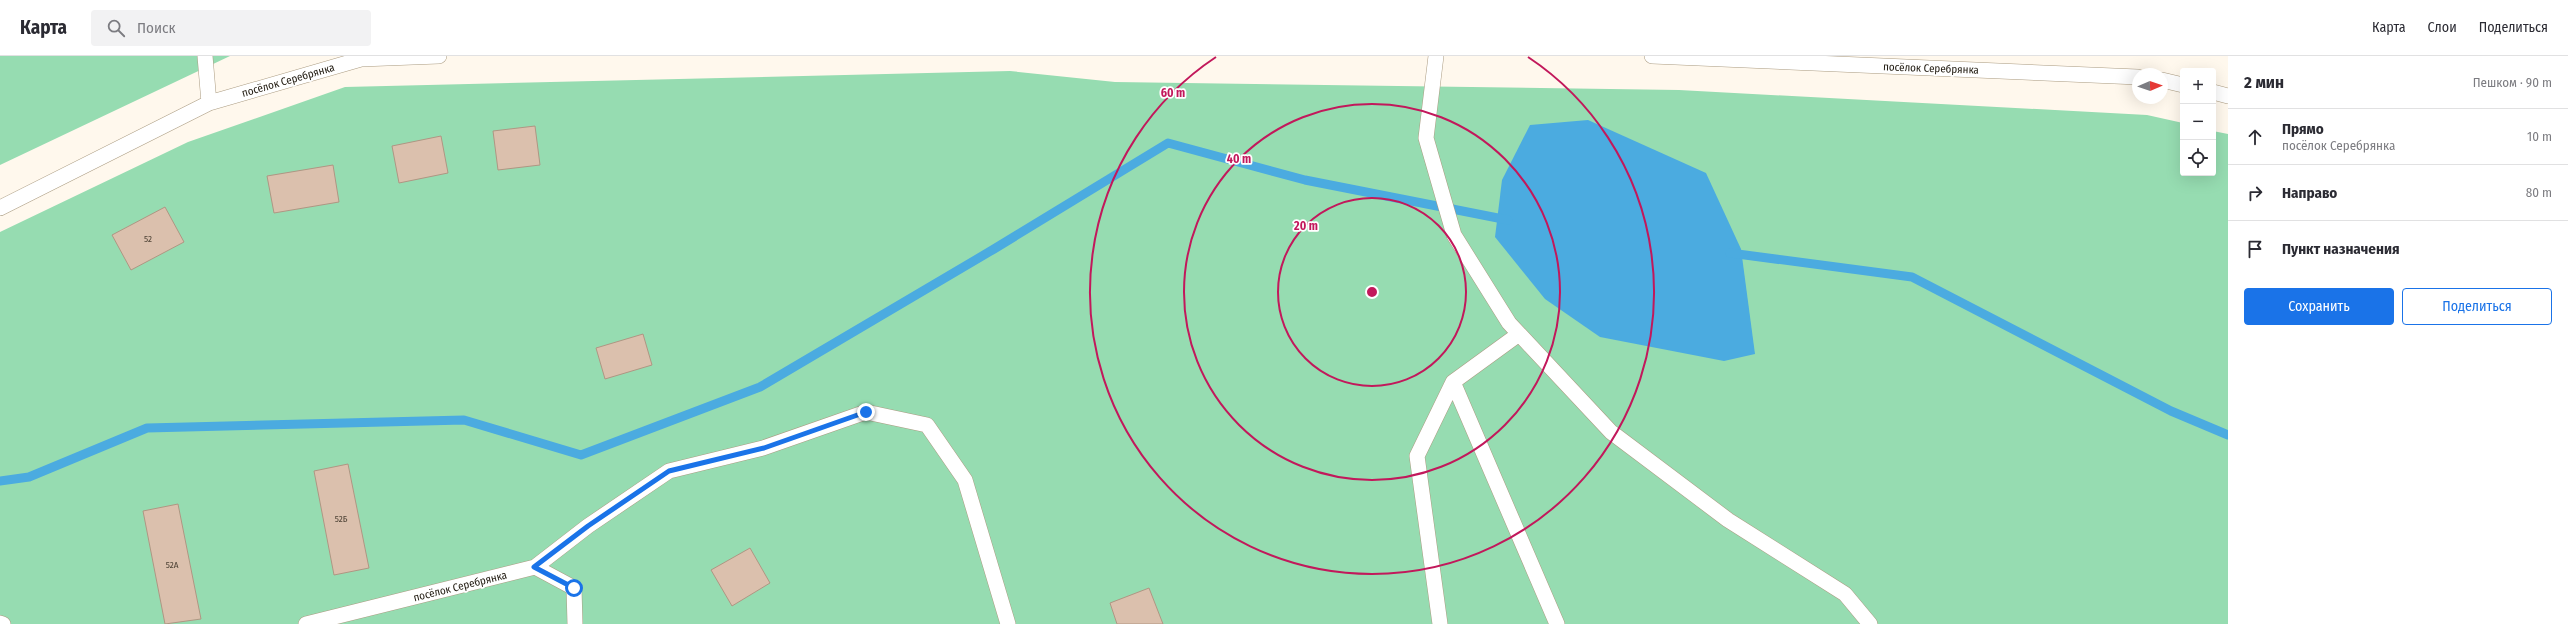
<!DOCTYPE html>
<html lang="ru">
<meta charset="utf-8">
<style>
body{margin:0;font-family:"Fira Sans Condensed",sans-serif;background:#f2f2f3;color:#2b2b33}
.controls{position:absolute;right:12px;top:12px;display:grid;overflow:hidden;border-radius:4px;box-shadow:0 4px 16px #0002}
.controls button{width:36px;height:36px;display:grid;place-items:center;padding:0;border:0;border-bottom:1px solid #e1e1e2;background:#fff;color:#2b2b33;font:20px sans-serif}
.compass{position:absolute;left:2132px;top:12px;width:36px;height:36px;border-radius:50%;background:#fff;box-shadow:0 4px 16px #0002;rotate:88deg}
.stop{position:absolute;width:12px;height:12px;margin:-9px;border:3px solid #1a73e8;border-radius:50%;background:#fff}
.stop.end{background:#1a73e8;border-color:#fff;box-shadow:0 1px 4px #0008}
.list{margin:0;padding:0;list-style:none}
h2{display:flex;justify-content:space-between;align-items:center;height:52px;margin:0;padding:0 16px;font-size:17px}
h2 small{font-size:13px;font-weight:400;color:#7c7c81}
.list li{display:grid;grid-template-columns:26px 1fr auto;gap:12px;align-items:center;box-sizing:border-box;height:56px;padding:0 16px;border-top:1px solid #e1e1e2}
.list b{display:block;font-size:15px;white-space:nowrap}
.list p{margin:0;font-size:13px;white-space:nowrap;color:#7c7c81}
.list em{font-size:13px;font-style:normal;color:#7c7c81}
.actions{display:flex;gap:8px;padding:12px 16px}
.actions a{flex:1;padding:9px 0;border:1px solid #1a73e8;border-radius:4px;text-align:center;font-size:14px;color:#1a73e8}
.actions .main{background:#1a73e8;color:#fff}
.icon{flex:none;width:22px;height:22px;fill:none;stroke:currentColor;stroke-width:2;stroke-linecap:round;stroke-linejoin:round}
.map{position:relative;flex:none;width:2228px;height:568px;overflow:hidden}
header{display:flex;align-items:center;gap:24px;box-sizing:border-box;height:56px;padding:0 20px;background:#fff;border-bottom:1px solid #e1e1e2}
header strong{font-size:19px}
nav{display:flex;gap:22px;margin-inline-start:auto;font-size:14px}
.search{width:280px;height:36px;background:#f2f2f3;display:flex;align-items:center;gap:10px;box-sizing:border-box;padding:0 14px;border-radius:4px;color:#7c7c81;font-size:15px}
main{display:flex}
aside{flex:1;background:#fff}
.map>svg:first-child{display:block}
.green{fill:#96dcb1}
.water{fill:#4babe0}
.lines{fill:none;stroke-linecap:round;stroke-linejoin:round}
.stream{stroke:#4babe0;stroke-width:9}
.building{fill:#dbc0ad;stroke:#af9683}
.service-casing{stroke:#ab9c82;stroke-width:16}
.service{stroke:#fff;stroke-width:15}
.route{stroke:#1a73e8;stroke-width:5}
.ring{fill:none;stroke:#c2185b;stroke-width:2}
.labels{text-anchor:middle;stroke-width:3.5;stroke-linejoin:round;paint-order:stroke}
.number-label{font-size:9px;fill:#4f4437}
.street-label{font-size:11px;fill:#201a10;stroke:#fff}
.centre{fill:#c2185b;stroke:#fff;stroke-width:2}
.ring-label{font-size:12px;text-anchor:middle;font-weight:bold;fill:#c2185b;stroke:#fff;stroke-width:3.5;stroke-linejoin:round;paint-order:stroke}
</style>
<header>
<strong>Карта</strong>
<div class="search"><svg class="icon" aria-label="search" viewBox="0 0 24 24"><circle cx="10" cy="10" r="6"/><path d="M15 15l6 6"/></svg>Поиск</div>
<nav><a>Карта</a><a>Слои</a><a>Поделиться</a></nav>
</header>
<main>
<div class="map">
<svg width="2228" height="568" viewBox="0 0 2228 568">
<rect width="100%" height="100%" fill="#fff8ed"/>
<path class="green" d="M0 0H230L0 109Z
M1010 15 1115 26 1679 34 2147 59 2183 67V117H2213V75L2228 78V568H0V176L188 86 345 31Z"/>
<path class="water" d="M1588 64 1706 117 1741 193 1755 298 1724 305 1600 281 1545 243 1495 181 1502 124 1530 69Z"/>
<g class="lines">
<path class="stream" d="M1730 197 1912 221 2171 355 2228 379
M0 425 29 421 147 372 464 364 581 399 760 331 994 193 1168 87 1305 124 1508 164"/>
</g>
<path class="building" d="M535 70 540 109 498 114 493 75Z
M441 80 448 117 399 127 392 90Z
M333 109 339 146 274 157 267 120Z
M165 151 184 186 131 214 112 179Z
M643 278 652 309 605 323 596 292Z
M348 408 369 512 334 519 314 415Z
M178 448 201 563 165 568 143 455Z
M750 492 770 527 732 550 711 514Z
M1149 532 1163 568H1117L1110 547Z"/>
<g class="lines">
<g class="service-casing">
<path id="service" d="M205 0 209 47
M1436 0 1426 82 1454 179 1509 267 1611 376 1728 464 1845 538 1870 568
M1652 0 2138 21
M2162 24 2183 29
M2213 36 2228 40
M0 152 209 47 361 3 439 0
M1453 326 1557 568
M535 511 588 470 669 415 763 392 866 356 927 369 965 424 1008 568
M0 567 3 568
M306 568 535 511 574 532 575 568
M1440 568 1417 400 1453 326 1519 278"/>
</g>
<use href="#service" class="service"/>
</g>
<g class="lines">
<path class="route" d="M574 532 534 511 588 470 669 415 764 392 866 356"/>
</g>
<g class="ring">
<circle cx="1372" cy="236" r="94"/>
<circle cx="1372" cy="236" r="188"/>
<path d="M1528 1A282 282 0 1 1 1216 1"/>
</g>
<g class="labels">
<g class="number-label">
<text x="148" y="186">52</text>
<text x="341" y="466">52Б</text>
<text x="172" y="512">52А</text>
</g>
<g class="street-label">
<text transform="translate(1931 12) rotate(2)" y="4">посёлок Серебрянка</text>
<text transform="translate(288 24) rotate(-16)" y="4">посёлок Серебрянка</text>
<text transform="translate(460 530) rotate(-14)" y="4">посёлок Серебрянка</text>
</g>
</g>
<circle cx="1372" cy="236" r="6" class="centre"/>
<g class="ring-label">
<text x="1173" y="41">60 m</text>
<text x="1239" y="107">40 m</text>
<text x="1306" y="174">20 m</text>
</g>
</svg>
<div class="controls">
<button>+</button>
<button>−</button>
<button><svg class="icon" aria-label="locate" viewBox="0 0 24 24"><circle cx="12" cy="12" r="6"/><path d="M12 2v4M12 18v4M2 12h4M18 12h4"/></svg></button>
</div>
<svg class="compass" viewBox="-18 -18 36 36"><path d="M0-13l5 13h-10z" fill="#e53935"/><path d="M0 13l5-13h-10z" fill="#7c7c81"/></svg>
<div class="stop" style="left:574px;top:532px"></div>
<div class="stop end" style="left:866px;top:356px"></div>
</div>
<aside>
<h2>2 мин<small>Пешком · 90 m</small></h2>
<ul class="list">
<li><svg class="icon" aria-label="ahead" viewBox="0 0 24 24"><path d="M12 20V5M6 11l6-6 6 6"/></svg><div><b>Прямо</b><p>посёлок Серебрянка</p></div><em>10 m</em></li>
<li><svg class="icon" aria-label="right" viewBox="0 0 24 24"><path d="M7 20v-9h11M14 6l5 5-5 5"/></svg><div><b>Направо</b></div><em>80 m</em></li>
<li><svg class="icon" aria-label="arrive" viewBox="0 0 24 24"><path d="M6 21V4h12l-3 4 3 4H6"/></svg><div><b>Пункт назначения</b></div></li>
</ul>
<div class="actions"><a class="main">Сохранить</a><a>Поделиться</a></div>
</aside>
</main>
